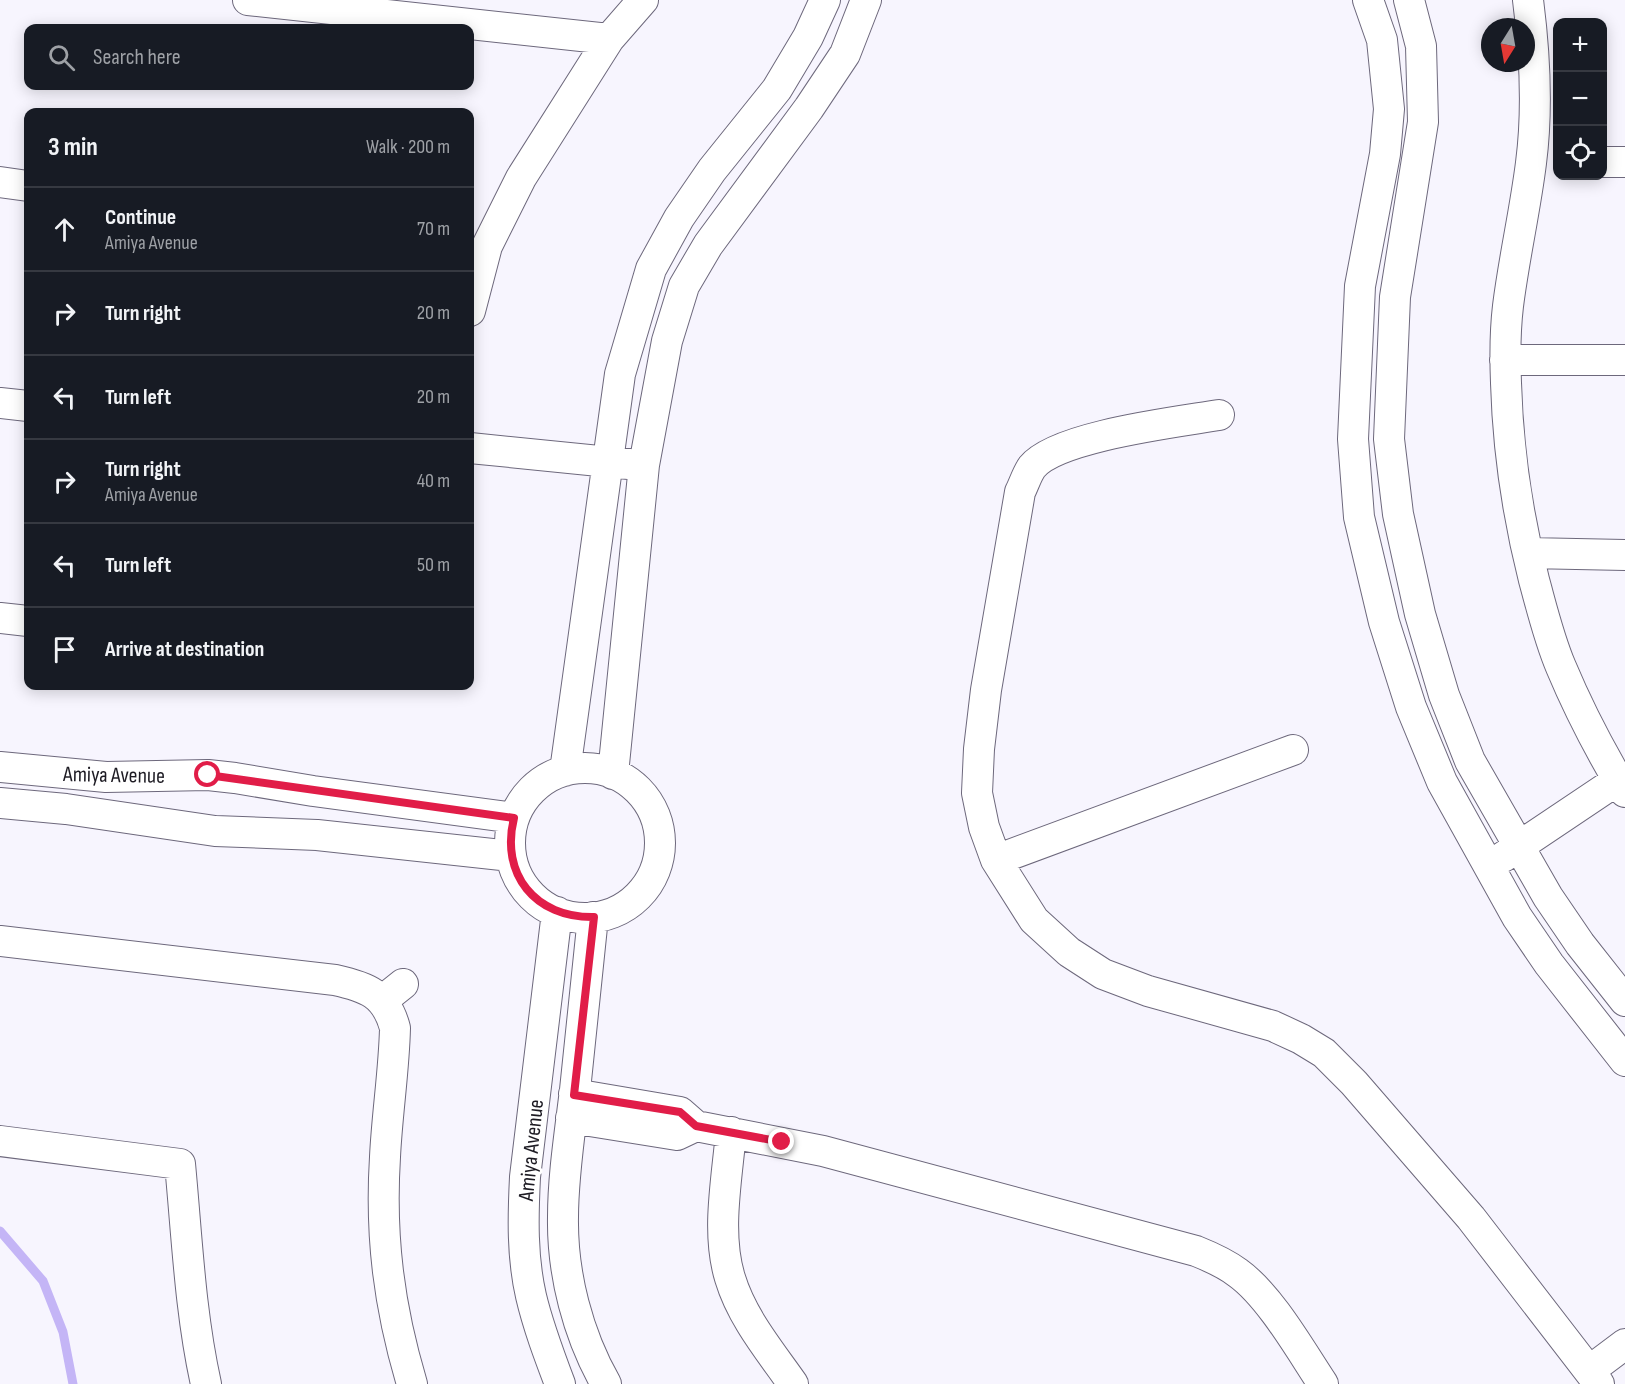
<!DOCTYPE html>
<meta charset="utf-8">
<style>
body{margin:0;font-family:"Sofia Sans Condensed",sans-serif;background:#20242c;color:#f1f3f6}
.controls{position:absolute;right:18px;top:18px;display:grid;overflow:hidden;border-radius:12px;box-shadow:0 3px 15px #0003}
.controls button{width:54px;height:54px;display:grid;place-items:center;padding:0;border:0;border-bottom:2px solid #363941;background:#171b24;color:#f1f3f6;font:30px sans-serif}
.compass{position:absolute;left:1481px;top:18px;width:54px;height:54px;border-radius:50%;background:#171b24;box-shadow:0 3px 15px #0003;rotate:191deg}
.stop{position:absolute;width:18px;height:18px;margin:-14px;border:4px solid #e11d48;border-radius:50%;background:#fff}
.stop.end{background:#e11d48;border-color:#fff;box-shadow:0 2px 6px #0008}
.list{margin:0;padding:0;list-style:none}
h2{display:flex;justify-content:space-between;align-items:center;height:78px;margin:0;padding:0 24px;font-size:26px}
h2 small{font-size:20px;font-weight:400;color:#9ea1a6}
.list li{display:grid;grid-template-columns:39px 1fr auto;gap:18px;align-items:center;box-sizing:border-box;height:84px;padding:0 24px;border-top:2px solid #363941}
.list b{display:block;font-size:22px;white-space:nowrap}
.list p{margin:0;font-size:20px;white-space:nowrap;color:#9ea1a6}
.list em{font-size:20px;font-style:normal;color:#9ea1a6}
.icon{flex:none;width:33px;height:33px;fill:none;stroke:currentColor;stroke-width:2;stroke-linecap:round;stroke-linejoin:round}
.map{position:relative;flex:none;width:1625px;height:1384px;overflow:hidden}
.search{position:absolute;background:#171b24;box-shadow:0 3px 15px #0003;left:24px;top:24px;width:450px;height:66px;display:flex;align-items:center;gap:15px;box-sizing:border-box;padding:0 21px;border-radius:12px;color:#9ea1a6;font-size:22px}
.panel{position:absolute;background:#171b24;box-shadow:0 3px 15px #0003;left:24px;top:108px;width:450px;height:582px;border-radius:12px}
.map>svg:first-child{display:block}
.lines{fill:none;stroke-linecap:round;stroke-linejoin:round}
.stream{stroke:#c4b5f6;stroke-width:9}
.minor-casing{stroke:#6d687c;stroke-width:32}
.minor{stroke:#fff;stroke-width:30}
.route{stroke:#e11d48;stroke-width:8}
.labels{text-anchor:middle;stroke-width:5;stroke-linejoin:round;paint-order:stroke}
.street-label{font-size:22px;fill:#1d1b23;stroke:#fff}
</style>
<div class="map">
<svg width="1625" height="1384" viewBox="0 0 1625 1384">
<rect width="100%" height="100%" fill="#f7f5fe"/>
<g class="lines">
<path class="stream" d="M0 1231 43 1281 63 1332 73 1384"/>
<g class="minor-casing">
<path id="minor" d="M248 0 609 39
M1368 0 1382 40 1389 109 1385 154 1360 286 1353 439 1359 517 1384 622 1411 707 1442 782 1517 917 1549 964 1625 1061
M1409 0 1421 46 1423 122 1395 297 1389 439 1398 514 1420 614 1444 695 1470 761 1548 897 1580 944 1625 1001
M1528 0C1535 54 1538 109 1531 163 1525 211 1514 258 1508 306 1505 331 1505 358 1506 383 1508 452 1517 513 1534 580 1542 609 1549 639 1561 667 1579 710 1601 752 1625 792
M1602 162H1625
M0 182 28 186
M470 311 487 246 521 178 609 39 643 0
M1505 360H1625
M0 403 28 406
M1219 415C1178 422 1057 436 1032 467 1027 474 1024 484 1020 492L986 690 979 749 977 793 984 827 996 860 1034 920 1069 952 1103 974 1148 991 1273 1026 1301 1039 1324 1053 1354 1083 1471 1218 1599 1384
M470 448 629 464
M1528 553 1625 555
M0 618 28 621
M0 767 106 777 208 775 235 778 313 791 514 818
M510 843a75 75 0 1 1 150 0a75 75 0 1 1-150 0Z
M565 771 620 374 651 269 679 218 712 170 777 89 808 37 825 0
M613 774 644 465 667 341 684 286 708 245 809 108 845 54 866 0
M0 803 66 809 215 831 317 835 511 856
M1503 857 1618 780
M996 860 1293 750
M557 912 525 1177C523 1217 522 1257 531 1296 538 1326 549 1355 560 1384
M593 917C587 975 581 1032 575 1090 570 1132 563 1175 563 1217 562 1274 578 1335 606 1384
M0 941 335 980C367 987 386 994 395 1028 394 1071 387 1114 385 1157 380 1237 389 1307 412 1384
M383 1000 403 984
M574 1094 680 1112 696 1126 823 1151 1196 1251C1211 1257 1225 1263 1238 1273 1270 1296 1301 1351 1323 1384
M571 1118 677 1135 696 1126
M731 1132C727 1179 716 1233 730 1278 742 1318 770 1351 793 1384
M0 1141 180 1164C187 1237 190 1312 206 1384
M1589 1371 1625 1344"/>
</g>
<use href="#minor" class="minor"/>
</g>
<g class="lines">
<path class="route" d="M208 775 514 818C500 874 535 918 594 917L574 1095 680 1112 696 1126 782 1142"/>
</g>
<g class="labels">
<g class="street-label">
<text transform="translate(114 774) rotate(1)" y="8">Amiya Avenue</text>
<text transform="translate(530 1150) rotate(-84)" y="8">Amiya Avenue</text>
</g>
</g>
</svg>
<div class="controls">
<button>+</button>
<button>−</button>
<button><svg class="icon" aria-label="locate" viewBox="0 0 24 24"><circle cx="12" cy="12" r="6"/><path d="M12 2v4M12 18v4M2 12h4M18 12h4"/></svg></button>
</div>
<svg class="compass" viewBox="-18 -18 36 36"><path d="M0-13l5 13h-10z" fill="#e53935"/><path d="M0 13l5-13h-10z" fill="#9ea1a6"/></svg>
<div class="stop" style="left:208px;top:775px"></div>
<div class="stop end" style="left:782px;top:1142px"></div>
<div class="search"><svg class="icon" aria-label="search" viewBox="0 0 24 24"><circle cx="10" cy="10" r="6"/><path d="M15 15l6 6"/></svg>Search here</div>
<section class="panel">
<h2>3 min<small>Walk · 200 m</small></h2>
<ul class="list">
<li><svg class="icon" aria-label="ahead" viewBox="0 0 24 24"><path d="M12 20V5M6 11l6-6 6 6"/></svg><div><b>Continue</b><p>Amiya Avenue</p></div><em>70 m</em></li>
<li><svg class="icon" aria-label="right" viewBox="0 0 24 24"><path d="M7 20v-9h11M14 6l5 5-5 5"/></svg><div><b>Turn right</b></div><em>20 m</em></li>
<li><svg class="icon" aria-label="left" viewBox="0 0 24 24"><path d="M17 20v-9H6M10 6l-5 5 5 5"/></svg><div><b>Turn left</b></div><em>20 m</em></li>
<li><svg class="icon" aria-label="right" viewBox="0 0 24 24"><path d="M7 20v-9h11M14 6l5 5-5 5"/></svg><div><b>Turn right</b><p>Amiya Avenue</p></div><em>40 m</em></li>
<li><svg class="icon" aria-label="left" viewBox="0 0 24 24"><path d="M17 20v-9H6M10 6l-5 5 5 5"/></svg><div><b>Turn left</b></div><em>50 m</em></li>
<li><svg class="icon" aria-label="arrive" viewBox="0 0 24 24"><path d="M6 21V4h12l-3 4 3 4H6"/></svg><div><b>Arrive at destination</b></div></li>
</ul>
</section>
</div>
